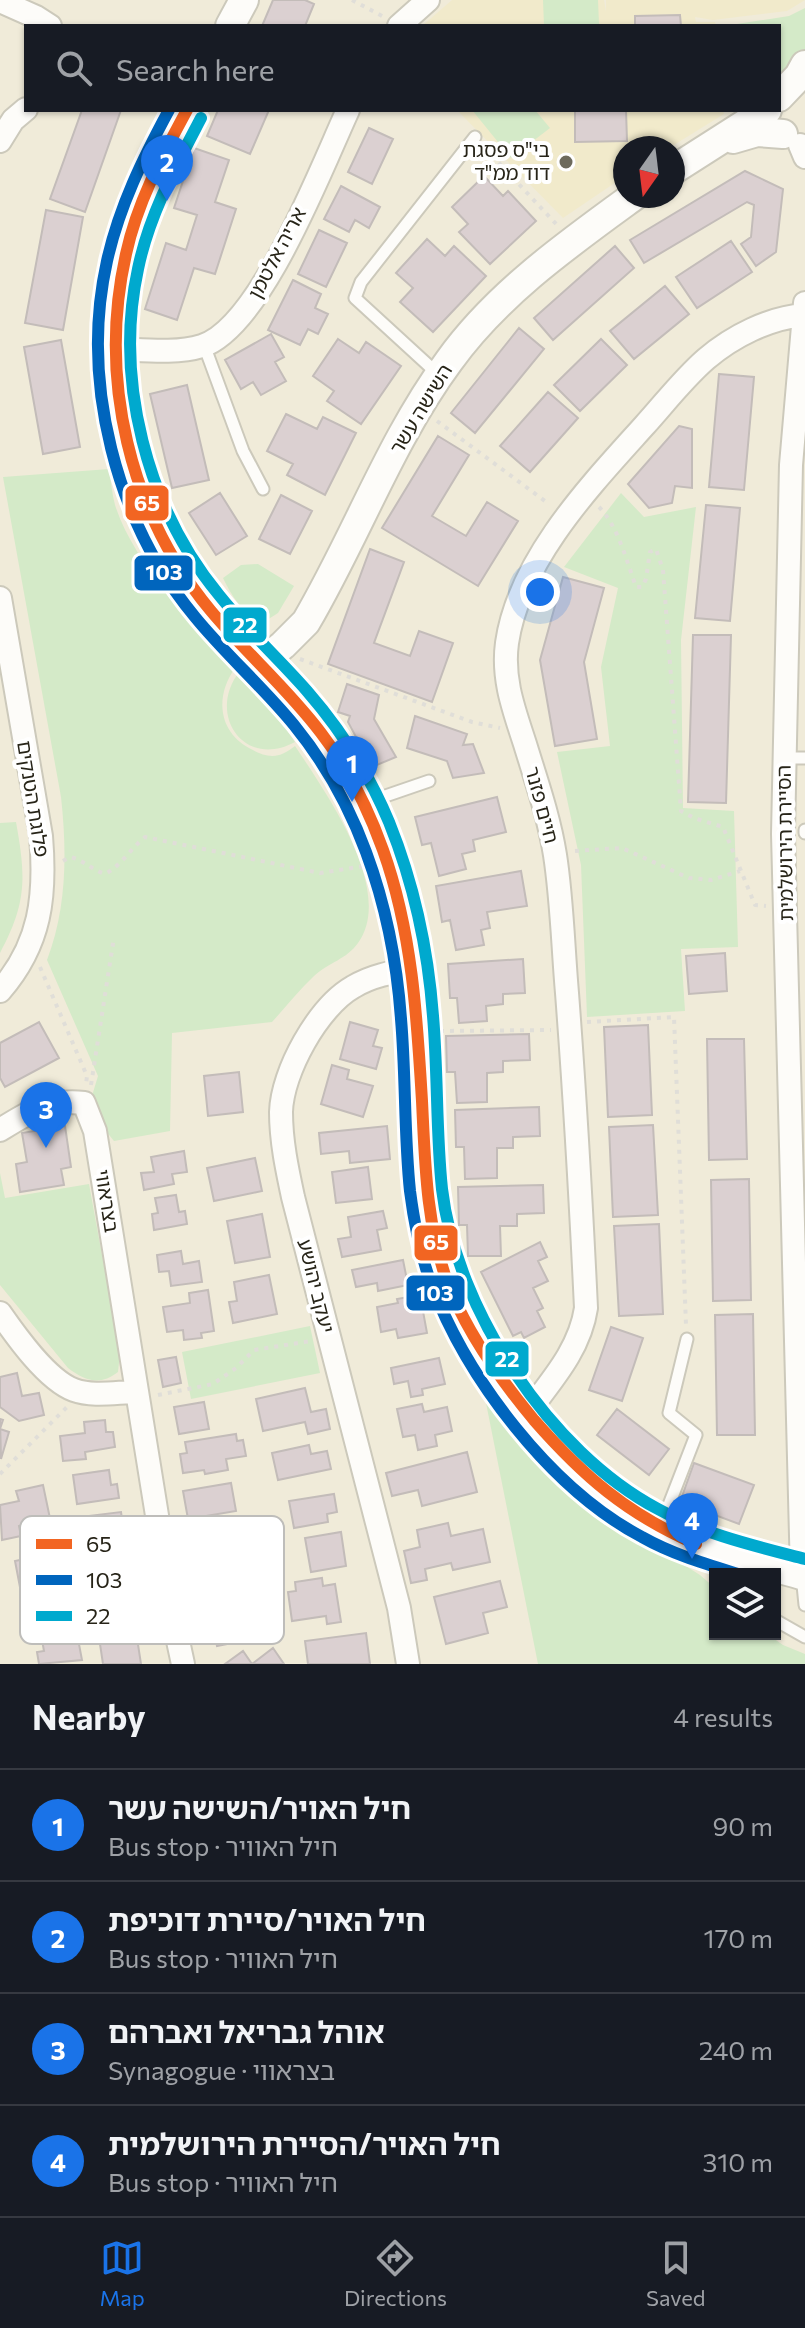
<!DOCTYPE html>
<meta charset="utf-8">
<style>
body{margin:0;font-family:Commissioner,"Noto Sans Hebrew",sans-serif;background:#20242c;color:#f1f3f6}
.controls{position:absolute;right:24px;bottom:24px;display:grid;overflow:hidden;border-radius:0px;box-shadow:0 2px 6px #0004}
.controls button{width:72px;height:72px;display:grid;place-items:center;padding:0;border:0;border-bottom:2px solid #363941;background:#171b24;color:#f1f3f6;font:40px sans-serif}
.compass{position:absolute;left:613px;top:136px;width:72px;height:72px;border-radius:50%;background:#171b24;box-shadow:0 2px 6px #0004;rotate:194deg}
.you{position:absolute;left:540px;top:592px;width:28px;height:28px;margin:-20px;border:6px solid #fff;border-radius:50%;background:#1a73e8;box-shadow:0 0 0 12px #1a73e833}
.badge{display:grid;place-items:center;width:52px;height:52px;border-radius:50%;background:#1a73e8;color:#fff;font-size:26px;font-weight:700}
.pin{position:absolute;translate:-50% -66px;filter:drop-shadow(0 2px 4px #0008)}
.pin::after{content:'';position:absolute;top:42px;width:28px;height:24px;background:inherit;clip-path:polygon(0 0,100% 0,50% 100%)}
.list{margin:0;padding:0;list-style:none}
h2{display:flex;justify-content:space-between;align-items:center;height:104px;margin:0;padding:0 32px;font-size:34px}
h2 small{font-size:26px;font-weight:400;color:#9ea1a6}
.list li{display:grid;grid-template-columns:52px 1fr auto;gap:24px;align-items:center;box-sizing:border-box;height:112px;padding:0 32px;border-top:2px solid #363941}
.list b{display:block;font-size:30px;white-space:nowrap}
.list p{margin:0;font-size:26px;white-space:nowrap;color:#9ea1a6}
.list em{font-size:26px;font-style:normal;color:#9ea1a6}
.icon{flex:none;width:44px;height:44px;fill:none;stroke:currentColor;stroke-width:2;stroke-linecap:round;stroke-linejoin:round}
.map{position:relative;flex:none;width:805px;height:1664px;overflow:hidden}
.search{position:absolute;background:#171b24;box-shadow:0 2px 6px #0004;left:24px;right:24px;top:24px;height:88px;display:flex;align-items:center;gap:20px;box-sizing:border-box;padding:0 28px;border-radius:0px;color:#9ea1a6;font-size:30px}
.sheet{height:552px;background:#171b24}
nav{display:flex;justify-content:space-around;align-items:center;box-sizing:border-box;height:112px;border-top:2px solid #363941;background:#171b24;font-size:22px;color:#9ea1a6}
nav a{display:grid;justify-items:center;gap:4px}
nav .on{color:#1a73e8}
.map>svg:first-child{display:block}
.built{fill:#f1eacb}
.green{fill:#d4eac8}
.building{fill:#dbd0d1;stroke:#c3bcb9;stroke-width:2}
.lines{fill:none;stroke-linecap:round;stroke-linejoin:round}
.service-casing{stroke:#ccc9bb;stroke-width:15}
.minor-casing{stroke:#ccc9bb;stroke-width:26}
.tertiary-casing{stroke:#ccc9bb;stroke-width:32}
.path{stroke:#e0ded8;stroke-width:4;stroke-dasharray:4 6;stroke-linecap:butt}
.service{stroke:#fdfcf9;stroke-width:11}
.minor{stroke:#fdfcf9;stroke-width:22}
.tertiary{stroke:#fdfcf9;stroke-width:28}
.bus-1-casing{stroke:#fff;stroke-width:18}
.bus-2-casing{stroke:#fff;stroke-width:18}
.bus-3-casing{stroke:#fff;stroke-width:18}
.bus-1{stroke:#f26522;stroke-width:12}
.bus-2{stroke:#0065bd;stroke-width:12}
.bus-3{stroke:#00a9ce;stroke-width:12}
.poi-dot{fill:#6d6a5c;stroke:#fff;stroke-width:3}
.labels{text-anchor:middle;stroke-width:8;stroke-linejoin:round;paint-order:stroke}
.poi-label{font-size:20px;fill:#272418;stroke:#fff;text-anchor:end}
.street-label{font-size:20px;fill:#272418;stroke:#fff}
.key{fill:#fff;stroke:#bebdba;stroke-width:2}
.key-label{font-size:22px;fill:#272418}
.line-badge{stroke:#fff;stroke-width:3}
.badge-label{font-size:22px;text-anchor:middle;font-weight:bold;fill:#fff}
</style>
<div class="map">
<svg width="805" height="1664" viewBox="0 0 805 1664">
<rect width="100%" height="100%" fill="#f0ebd9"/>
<path class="built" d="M452 0H604L606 12V0H805L787 11 713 20 695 17 696 22H715L716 26H422Z
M457 110H723L724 114 669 148H625V176L563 218Z"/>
<path class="green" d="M543 0H598L599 24 544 26Z
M805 8V53L779 86V26H724L789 16Z
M472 110H535L550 128 511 158Z
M109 469C111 481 112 494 115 505 134 565 194 623 235 668 215 696 218 731 249 748 258 753 268 758 279 755 284 754 291 749 295 746 324 790 396 890 358 943 347 959 328 963 314 976 299 990 286 1007 272 1022L172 1033 170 1131 114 1141 88 1109 98 1076 47 960C67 908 67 852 61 797L3 477Z
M621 493 644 517 696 507 681 640 683 808 734 811 738 947 681 949 685 1011 587 1017 581 865 557 752 610 746 601 667 618 588 564 567Z
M258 564 294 586 278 613 267 620C242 614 234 600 223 578L241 565Z
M240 671 269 704 295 742C243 770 206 713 240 671Z
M16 822C26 877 27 903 0 953V823Z
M0 1173 5 1198 89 1184 120 1353 118 1372C100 1386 85 1381 68 1368L0 1285Z
M310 1326 320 1373 191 1399 182 1352Z
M485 1398 541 1466 587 1504 700 1575 715 1588V1634H767L783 1645 805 1654V1664H538Z"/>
<path class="building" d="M273 0H305L314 4 305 26H262Z
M680 15 681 26H705H635V16Z
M82 110H121L85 212 50 199Z
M218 110H269L250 154 207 136Z
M575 110H626L627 141 575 142Z
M369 128 393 139 372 184 348 172Z
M194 148 229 160 215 202 236 209 215 274 194 268 177 320 145 309 166 243 186 250 197 215 174 208Z
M745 171 783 189 776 252 756 266 741 244 751 237 754 205 747 202 644 263 630 240Z
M484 176 503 196 508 191 536 221 490 264 459 232 468 224 452 207Z
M341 186 380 207 369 228 355 220 349 232 324 219Z
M46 210 83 217 63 330 25 323Z
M319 230 347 243 326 287 298 274Z
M427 239 445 256 454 246 486 276 433 332 400 302 413 288 396 273Z
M731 241 752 272 697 308 676 277Z
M615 246 634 268 553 340 534 318Z
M293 280 321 294 315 308 328 314 318 334 308 329 300 345 268 330Z
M665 286 689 314 634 359 610 331Z
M519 328 544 349 475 433 451 413Z
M271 334 284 357 275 362 286 381 261 395 253 382 241 389 225 360Z
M338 339 359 353 366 342 401 366 361 424 327 401 334 391 313 376Z
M601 339 627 365 580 411 554 385Z
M61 340 80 447 43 454 24 347Z
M719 374 754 377 744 490 709 487Z
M187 385 209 480 172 488 150 394Z
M548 392 578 418 530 472 500 446Z
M286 414 317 429 323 417 356 433 325 495 287 475 293 464 267 451Z
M679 426 692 429V488L675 486 672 503 649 508 628 484Z
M438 436 469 455 432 516 466 536 487 502 518 521 478 586 382 528Z
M220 493 247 536 216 555 189 513Z
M281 495 312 511 290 554 259 539Z
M706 505 740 508 730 621 695 618Z
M370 549 404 562 374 643 410 656 419 631 453 643 432 702 328 664Z
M563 577 604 588 584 662 597 739 555 746 540 660Z
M693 635H731L726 803 688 802Z
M347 684 379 695 374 719 396 757 372 767 348 722 350 716 338 712Z
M415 716 467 734 463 745 473 744 484 773 453 778 447 761 407 748Z
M497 797 506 832 473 840 475 851 462 854 466 869 439 876 431 843 422 845 415 817Z
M521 871 527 906 487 912 490 928 481 930 484 945 456 950 450 920 442 922 436 886Z
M725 953 727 991 689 994 686 956Z
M523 959 525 993 503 994V1004L486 1006 487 1021 459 1023 457 998H450L448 964Z
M39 1022 59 1058 5 1087 0 1078V1043Z
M350 1022 378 1030 373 1046 382 1048 376 1069 340 1059Z
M648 1025 652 1115 608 1117 604 1027Z
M529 1034 530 1060 503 1061V1072L487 1073V1102L457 1103 455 1072H447L446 1036Z
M707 1039H744L747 1159 709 1160Z
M332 1065 349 1070 347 1079 373 1086 363 1117 321 1104Z
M239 1072 243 1112 208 1116 204 1076Z
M539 1107 540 1136 513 1137V1148H497V1178L465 1179 464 1147H456L455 1110Z
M653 1125 658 1215 613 1217 609 1127Z
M65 1126 71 1167 61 1169 64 1185 20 1192 16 1164 27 1162 22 1133Z
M387 1126 390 1159 350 1163 349 1151 321 1154 319 1133Z
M184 1151 187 1172 172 1174 174 1184 144 1190 141 1173 154 1172 151 1157Z
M255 1158 262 1191 214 1201 207 1168Z
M368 1167 372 1199 336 1203 332 1172Z
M749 1179 751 1300 713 1301 711 1180Z
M543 1185 544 1213 517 1214V1226H500L501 1256H468L467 1225H459L458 1187Z
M176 1195 179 1212 185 1211 187 1224 154 1230 152 1214 158 1213 155 1198Z
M383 1211 387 1228 377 1230 381 1250 342 1257 338 1239 351 1237 348 1217Z
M262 1214 270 1257 235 1263 227 1221Z
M659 1224 663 1314 619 1316 614 1226Z
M540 1242 547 1257 538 1261 548 1281 533 1288 543 1308 537 1311 545 1327 524 1338 521 1332 513 1336 481 1272Z
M181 1251 183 1264 199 1261 202 1282 171 1286 169 1271 159 1272 157 1255Z
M403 1260 408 1285 378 1291 377 1283 356 1287 352 1270Z
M269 1275 277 1314 233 1323 229 1302 237 1301 234 1282Z
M208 1290 214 1331 201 1333 202 1338 184 1340 183 1330 167 1332 163 1307 190 1303 189 1293Z
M420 1295 427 1333 398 1338 396 1329 381 1332 377 1307 398 1303 397 1299Z
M753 1314 755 1435H717L715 1315Z
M611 1327 643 1338 622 1401 589 1390Z
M176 1357 181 1383 163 1387 158 1360Z
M439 1358 445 1384 422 1389 423 1395 411 1397 408 1381 394 1384 391 1368Z
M17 1373 22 1396 39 1393 44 1415 19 1421 0 1407V1377Z
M305 1388 311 1412 326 1409 330 1429 308 1434 305 1422 263 1431 256 1399Z
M204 1402 209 1429 179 1434 174 1407Z
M422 1404 424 1412 447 1407 452 1431 435 1435 437 1446 418 1450 415 1435 403 1437 397 1409Z
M617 1409 669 1449 649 1475 597 1435Z
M0 1419 3 1420 0 1429 9 1432 1 1459Z
M105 1420 106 1432H113L115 1447 85 1452 86 1459 63 1461 60 1436 85 1433 84 1422Z
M236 1434 237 1441 243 1440 246 1456 226 1459 228 1470 205 1474 204 1470 183 1473 180 1454 187 1453 185 1442Z
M309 1445 311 1454 327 1451 331 1469 278 1480 272 1453Z
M467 1452 477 1492 422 1506 418 1490 392 1496 386 1473Z
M694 1463 754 1485 739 1524 680 1502Z
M109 1470 111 1485 117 1484 119 1498 77 1504 73 1475Z
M231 1483 236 1511 188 1519 183 1491Z
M43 1485 52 1528 29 1533 27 1524 19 1526 21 1536 2 1540 0 1505 19 1501 16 1491Z
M334 1494 337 1512 327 1514 328 1522 294 1528 289 1501Z
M121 1512 128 1563 106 1566 105 1557 93 1558 88 1516Z
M448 1523 451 1536 483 1529 490 1562 453 1570 451 1563 425 1569 427 1580 411 1583 404 1551 420 1547 417 1530Z
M341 1532 346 1566 311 1572 305 1538Z
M58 1552 67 1600 24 1608 15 1561Z
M322 1578 323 1586 335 1584 341 1622 327 1624 326 1616 292 1621 288 1592 296 1591 295 1582Z
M500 1581 507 1607 483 1613 488 1633 446 1644 434 1597Z
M251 1611 257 1638 217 1646 212 1618Z
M75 1623 82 1660 39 1664 37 1652 44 1651 40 1629Z
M135 1625 141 1664H103L100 1644 107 1643 104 1629Z
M366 1633 370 1664H308L305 1641Z
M273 1648 284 1664H225L243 1651 252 1664Z"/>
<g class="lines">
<g class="service-casing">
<path id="service" d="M204 345 243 451 263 489
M439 375 355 298 361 282 475 137
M784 758H805
M365 803 429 781
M805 833V830
M660 1528 696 1435 669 1413 687 1339
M713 1557 729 1574
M802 1575 805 1605
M775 1620 805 1637"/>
</g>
<g class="minor-casing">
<path id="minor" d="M0 1 36 17 50 26
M399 26 428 0
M0 141 13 120 26 109
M800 145 805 157
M117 349C144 350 176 354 202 346 261 327 322 166 348 110
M0 598 41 836C46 896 41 944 0 991
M0 1130C29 1112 48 1099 84 1103L95 1131 175 1627 183 1664
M0 1313C16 1336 47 1380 74 1390 93 1397 118 1392 137 1392
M528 1412C552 1380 580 1349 586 1308 581 1203 575 1098 567 993 563 947 562 900 555 855 549 817 536 780 525 744 514 710 502 679 507 643 519 560 590 486 644 426 664 404 683 379 706 359 733 336 769 318 804 315
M802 1575 783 834 791 465 805 303
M408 1664 399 1608 293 1197C287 1169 281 1141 281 1112 282 1072 318 1007 353 987 371 976 392 972 412 969"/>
</g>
<g class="tertiary-casing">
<path id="tertiary" d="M230 26 244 0
M779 97 799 76 805 65
M187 110C157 166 126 226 118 291 105 393 133 509 195 591 229 636 272 673 307 716 339 755 364 799 381 846 399 893 410 942 415 992 422 1053 419 1116 425 1177 428 1211 435 1248 447 1280 477 1363 569 1480 647 1522 696 1548 752 1561 805 1576
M733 139 757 132 783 134
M673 170 767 110
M260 664 283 645 306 622C356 537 390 441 449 361 497 294 568 244 634 196"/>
</g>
<path class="path" d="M352 0 384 17
M485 148 558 226
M437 421 549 504
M599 507C618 526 627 562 636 587H642L646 579 650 552 656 549 663 570 681 811 694 818 723 827 755 905 766 906
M300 659 472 722 500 728
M575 851 622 848 689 878 711 880 740 871
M63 861 70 857C84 860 92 870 105 874 122 865 130 849 145 837L320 873 365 866
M40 967 87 1076 86 1084
M587 1022 674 1017 686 1325
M440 1031 551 1030
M91 1085 114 937
M158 1395 213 1384 236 1368 254 1350 311 1341
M0 1474 67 1407"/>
<use href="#service" class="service"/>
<use href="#minor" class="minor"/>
<use href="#tertiary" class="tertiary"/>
<g class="bus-1-casing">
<path id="bus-1" d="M187 110C162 156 137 203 126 254 98 378 129 513 211 611 246 653 288 689 321 733 348 768 368 808 383 850 412 931 417 1016 422 1101 425 1161 426 1224 447 1281 466 1332 499 1378 534 1420 583 1476 627 1514 696 1544"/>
</g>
<g class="bus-2-casing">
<path id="bus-2" d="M169 110C143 158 119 207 107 261 80 382 116 522 195 617 226 655 263 687 294 725 325 763 349 806 366 852 386 906 397 962 401 1019 406 1077 404 1134 410 1191 414 1222 420 1254 431 1283 467 1379 551 1489 642 1537 672 1554 706 1564 738 1574"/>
</g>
<g class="bus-3-casing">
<path id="bus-3" d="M201 118C176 166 149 215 138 269 114 380 147 508 219 595 246 629 278 658 307 691 341 730 369 774 389 822 414 884 428 949 433 1016 438 1074 436 1132 442 1189 456 1309 550 1452 658 1509 703 1534 755 1546 805 1559"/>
</g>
<use href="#bus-1" class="bus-1"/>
<use href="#bus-2" class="bus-2"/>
<use href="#bus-3" class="bus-3"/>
</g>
<circle class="poi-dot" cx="566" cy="162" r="8"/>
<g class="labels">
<g class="poi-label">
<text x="550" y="157">בי"ס פסגת<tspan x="550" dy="23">דוד ממ"ד</tspan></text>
</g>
<g class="street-label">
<text transform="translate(277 253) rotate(-62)" y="7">אריה אלטמן</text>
<text transform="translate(421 409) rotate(-59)" y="7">השישה עשר</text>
<text transform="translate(33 799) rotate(81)" y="7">פלוגת הטנקים</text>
<text transform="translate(542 805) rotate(75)" y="7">חיים פזנר</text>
<text transform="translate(785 843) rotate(-91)" y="7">הסיירת הירושלמית</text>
<text transform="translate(107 1201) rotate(81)" y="7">בצראווי</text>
<text transform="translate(316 1286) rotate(76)" y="7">יעקב יהושע</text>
</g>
</g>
<rect x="20" y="1516" width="264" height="128" rx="12" class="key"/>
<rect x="36" y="1539" width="36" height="10" fill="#f26522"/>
<rect x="36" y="1575" width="36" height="10" fill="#0065bd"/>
<rect x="36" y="1611" width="36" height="10" fill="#00a9ce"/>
<g class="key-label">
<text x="86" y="1552">65</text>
<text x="86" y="1588">103</text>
<text x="86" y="1624">22</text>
</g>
<g class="line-badge">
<rect x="124" y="484" width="46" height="38" rx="8" fill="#f26522"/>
<rect x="133" y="554" width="61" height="38" rx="8" fill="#0065bd"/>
<rect x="222" y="606" width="46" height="38" rx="8" fill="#00a9ce"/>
<rect x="413" y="1224" width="46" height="38" rx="8" fill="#f26522"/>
<rect x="405" y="1274" width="61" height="38" rx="8" fill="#0065bd"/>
<rect x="484" y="1340" width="46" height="38" rx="8" fill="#00a9ce"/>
</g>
<g class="badge-label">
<text x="147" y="511">65</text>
<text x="164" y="580">103</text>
<text x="245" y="633">22</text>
<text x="436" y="1250">65</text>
<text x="435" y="1301">103</text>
<text x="507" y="1367">22</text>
</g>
</svg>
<div class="controls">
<button><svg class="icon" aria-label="layers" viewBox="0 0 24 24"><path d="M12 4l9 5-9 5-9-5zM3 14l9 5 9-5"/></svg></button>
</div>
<svg class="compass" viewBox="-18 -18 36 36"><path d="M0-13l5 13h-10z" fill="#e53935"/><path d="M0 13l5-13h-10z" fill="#9ea1a6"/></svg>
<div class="you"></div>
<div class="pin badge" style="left:352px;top:802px">1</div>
<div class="pin badge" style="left:167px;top:201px">2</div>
<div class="pin badge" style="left:46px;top:1148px">3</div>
<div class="pin badge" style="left:692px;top:1559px">4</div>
<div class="search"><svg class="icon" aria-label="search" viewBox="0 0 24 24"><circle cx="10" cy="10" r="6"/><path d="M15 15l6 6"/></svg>Search here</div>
</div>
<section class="sheet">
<h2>Nearby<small>4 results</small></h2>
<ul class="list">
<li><span class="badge">1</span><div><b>חיל האויר/השישה עשר</b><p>Bus stop · חיל האוויר</p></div><em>90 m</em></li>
<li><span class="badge">2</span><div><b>חיל האויר/סיירת דוכיפת</b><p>Bus stop · חיל האוויר</p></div><em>170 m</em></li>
<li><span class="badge">3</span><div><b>אוהל גבריאל ואברהם</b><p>Synagogue · בצראווי</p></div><em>240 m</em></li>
<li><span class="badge">4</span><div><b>חיל האויר/הסיירת הירושלמית</b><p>Bus stop · חיל האוויר</p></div><em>310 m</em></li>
</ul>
</section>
<nav>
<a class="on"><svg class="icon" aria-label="map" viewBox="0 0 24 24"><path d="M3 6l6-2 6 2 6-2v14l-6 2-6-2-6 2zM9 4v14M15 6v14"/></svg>Map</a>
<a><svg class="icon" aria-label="directions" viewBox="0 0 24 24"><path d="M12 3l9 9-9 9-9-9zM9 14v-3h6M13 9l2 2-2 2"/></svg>Directions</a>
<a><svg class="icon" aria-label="saved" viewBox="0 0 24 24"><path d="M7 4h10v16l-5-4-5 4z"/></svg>Saved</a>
</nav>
